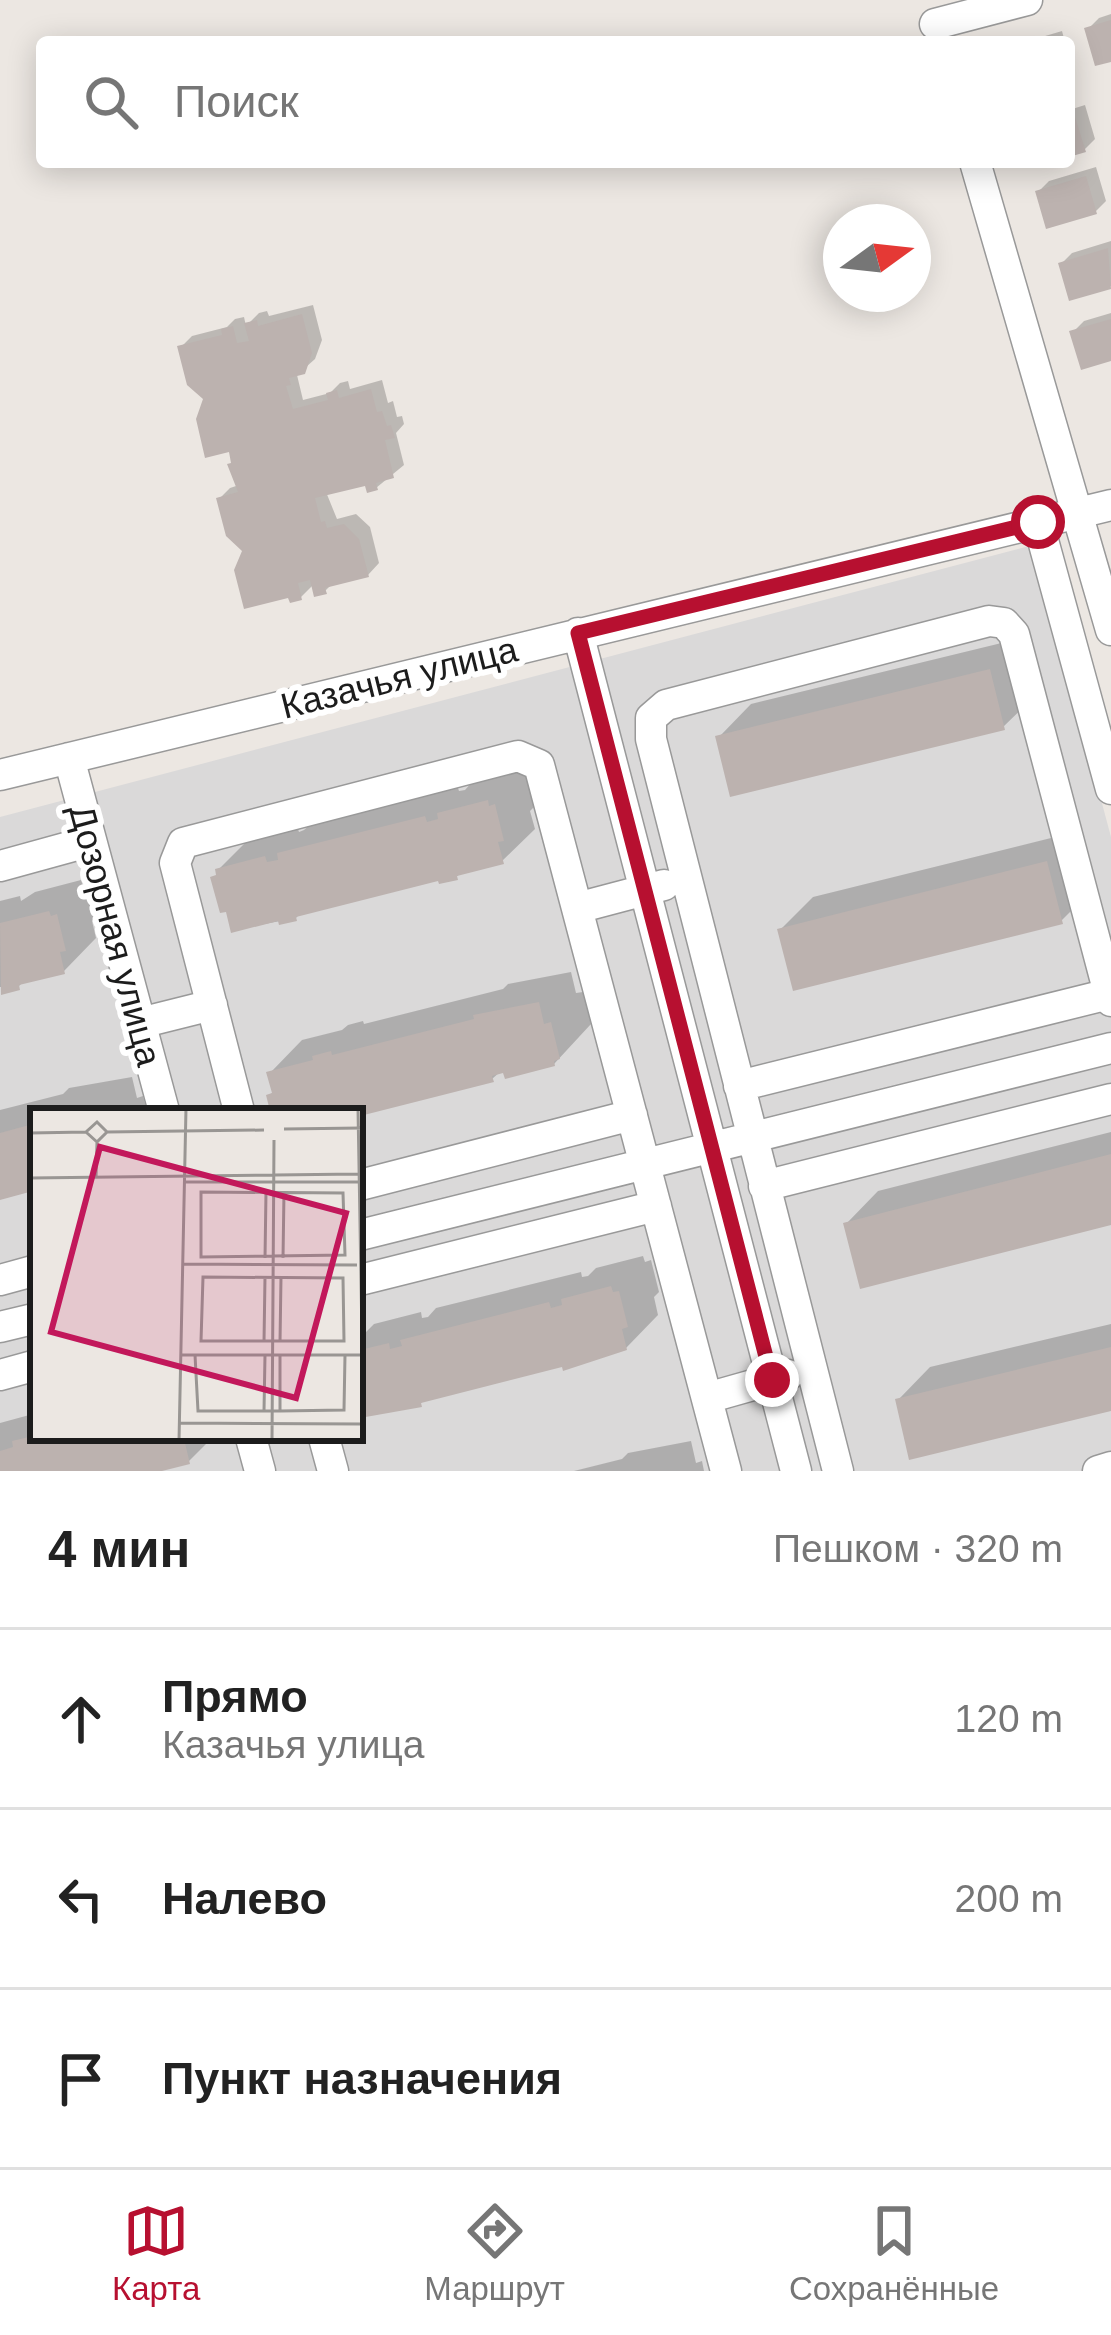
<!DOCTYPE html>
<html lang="ru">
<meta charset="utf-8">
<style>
body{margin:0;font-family:Arial,sans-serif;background:#f2f2f2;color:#222}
.compass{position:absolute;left:823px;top:204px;width:108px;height:108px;border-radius:50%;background:#fff;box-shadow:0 6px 30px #0003;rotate:75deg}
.stop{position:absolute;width:36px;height:36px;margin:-27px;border:9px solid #b71030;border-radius:50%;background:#fff}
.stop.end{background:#b71030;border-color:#fff;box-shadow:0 3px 12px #0008}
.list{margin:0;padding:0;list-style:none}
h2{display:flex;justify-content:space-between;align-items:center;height:156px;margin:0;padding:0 48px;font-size:51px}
h2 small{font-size:39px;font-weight:400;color:#767676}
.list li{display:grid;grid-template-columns:78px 1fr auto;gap:36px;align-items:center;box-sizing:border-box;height:180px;padding:0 48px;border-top:3px solid #e0e0e0}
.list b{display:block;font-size:45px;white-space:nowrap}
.list p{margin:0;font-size:39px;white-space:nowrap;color:#767676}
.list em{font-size:39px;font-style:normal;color:#767676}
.icon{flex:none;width:66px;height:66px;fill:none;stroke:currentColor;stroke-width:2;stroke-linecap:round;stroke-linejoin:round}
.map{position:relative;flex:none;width:1111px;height:1471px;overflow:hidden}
.search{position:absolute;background:#fff;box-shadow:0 6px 30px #0003;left:36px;right:36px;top:36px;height:132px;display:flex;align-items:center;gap:30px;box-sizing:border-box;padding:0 42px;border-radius:12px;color:#767676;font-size:45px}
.sheet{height:696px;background:#fff}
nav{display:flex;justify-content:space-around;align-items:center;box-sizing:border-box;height:168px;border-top:3px solid #e0e0e0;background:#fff;font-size:33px;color:#767676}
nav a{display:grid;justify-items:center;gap:6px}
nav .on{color:#b71030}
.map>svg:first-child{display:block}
.residential{fill:#dad9d9;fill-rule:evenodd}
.shadow{fill:#0003}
.building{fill:#bcb2af}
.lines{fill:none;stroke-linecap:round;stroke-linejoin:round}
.minor-casing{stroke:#999;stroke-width:33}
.minor{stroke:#fff;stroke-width:30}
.route{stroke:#b71030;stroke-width:15}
.labels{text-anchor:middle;stroke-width:12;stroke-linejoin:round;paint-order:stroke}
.street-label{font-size:36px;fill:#1c1c1c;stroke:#fff}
.inset-road{fill:none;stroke:#999693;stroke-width:3}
.view{fill:#c2185b;fill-opacity:0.15;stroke:#c2185b;stroke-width:6}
.inset-edge{fill:none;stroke:#1c1c1c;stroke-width:6}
</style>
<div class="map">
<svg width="1111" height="1471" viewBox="0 0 1111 1471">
<rect width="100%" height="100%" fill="#ece7e2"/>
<path class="residential" d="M1033 545 1111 837V1471H0V817ZM33 1111H360V1438H33Z"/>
<path class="shadow" d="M1111 14V58L1088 29 1099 18Z
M1062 31 1065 42H1025Z
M1085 105 1095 139 1084 150 1069 154V110Z
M1096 167 1106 201 1095 212 1038 192 1049 181Z
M1111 241V286L1071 298 1061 264 1072 253Z
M313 305 322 340 315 359 297 375 303 400 330 393 340 383 348 381 350 389 382 380 388 403 393 401 397 417 402 416 404 424 396 433 404 465 376 488 367 482 326 492 337 519 356 514 370 527 379 563 368 575 333 583 325 591 314 584 301 597 245 550 219 499 230 488 239 485 234 462 181 347 192 336 227 327 235 319 244 317 246 326 259 313 267 311 269 316Z
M1111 313V358L1073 332 1084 321Z
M1022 638 1036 695 1003 727 719 737 751 704Z
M520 769 521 775 527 774 535 806 530 811 535 829 502 861 462 872 456 877H440L301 912 296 918 233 930 218 870 250 838 297 826 299 832 304 830 313 822 457 785 459 791 465 790 473 781Z
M1079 831 1094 888 1061 921 780 930 813 897Z
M81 880 83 886 89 884 97 916 92 921 96 938 64 971 24 981 18 987H0V901L20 896 21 901 35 892Z
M571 972 576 993 583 992 591 1024 554 1064 501 1071 492 1079 360 1113 273 1111 269 1096 274 1091 270 1073 302 1040 342 1030 348 1025 363 1021 364 1024 503 989 508 984Z
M132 1077 137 1098 143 1096 147 1111H33V1188L0 1197V1110L63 1094 69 1088Z
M1111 1132V1222L846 1224 878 1191Z
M643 1256 645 1262 651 1260 659 1292 654 1297 658 1315 626 1348 425 1399 420 1404 360 1416V1338L374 1324 421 1312 422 1318 428 1317 436 1308 581 1272 582 1277 588 1276 596 1268Z
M1111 1324V1408L898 1400 930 1367Z
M33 1414V1438H212L189 1461 150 1471H0V1423Z
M691 1441 696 1463 702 1461 704 1471H574L622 1459 628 1453Z"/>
<path class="building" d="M1111 20V62L1095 66 1084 28Z
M1074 114 1086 152 1069 157V115Z
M1086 176 1097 214 1046 229 1035 191Z
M1108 248 1111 289 1069 301 1058 263Z
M302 314 312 353 305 374 289 378 291 385 286 386 293 409 328 400 326 393 337 390 339 398 371 389 377 412 382 411 387 426 391 425 395 438 385 440 394 478 376 483 378 490 367 493 365 486 315 498 321 522 325 521 327 528 344 524 359 539 369 577 325 588 327 594 314 597 310 580 298 583 302 600 290 603 288 598 244 609 234 570 242 551 226 536 216 498 238 492 227 464 231 463 229 452 205 458 196 419 203 399 187 385 177 346 222 335 221 329 233 326 237 343 249 341 244 323 257 320 258 326Z
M1111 319V361L1081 370 1069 331Z
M990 669 1005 730 730 797 715 736Z
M488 800 489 806 495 804 504 841 498 842 504 864 457 876 458 880 439 884 438 881 296 917 297 921 279 925 278 921 231 933 226 912 220 913 210 877 216 875 215 869 265 856 267 862 278 860 277 853 425 816 427 822 438 819 437 813Z
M1047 861 1063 924 793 991 777 929Z
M49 911 51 916 57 914 66 951 60 952 65 974 19 985 20 990 1 995 0 923Z
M539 1002 544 1024 551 1022 560 1059 554 1061 555 1066 505 1079 503 1073 492 1076 494 1082 360 1116V1111H270L266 1095 272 1093 266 1072 313 1060 312 1056 331 1051 332 1055 474 1019 473 1015Z
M33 1124V1191L0 1200V1133Z
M1111 1154V1225L860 1289 843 1223Z
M611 1286 613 1292 619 1291 628 1327 622 1329 627 1350 563 1371 562 1367 421 1403 422 1407 360 1418V1350L389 1343 390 1349 402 1346 400 1340 549 1302 551 1308 562 1305 561 1299Z
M1111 1347V1411L909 1460 895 1399Z
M33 1436V1438L197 1439 185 1443 190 1464 162 1471H0V1451L13 1447 12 1441Z"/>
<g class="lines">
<g class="minor-casing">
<path id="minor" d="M935 24 1027 0
M975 162 1111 630
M1038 522 1111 789
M578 633 796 1471
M69 758 164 1111
M0 775 1111 505
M0 866 91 841
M577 908 664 885
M140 1023 212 1005
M739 1086 1109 994
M239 1111 175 863 183 843 518 756 539 765 726 1471
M360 1185 632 1115
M764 1186 1111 1099
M360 1235 1111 1048
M0 1280 33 1271
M360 1280 656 1206
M0 1327 33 1319
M0 1375 33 1366
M707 1398 788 1375
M251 1438 260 1471
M324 1438 333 1471
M838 1471 651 739V718L666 705 989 621 1004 623 1014 634 1111 1001
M1098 1471 1111 1467"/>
</g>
<use href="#minor" class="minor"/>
</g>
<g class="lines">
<path class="route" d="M772 1380 578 633 1038 522"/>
</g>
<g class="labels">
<g class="street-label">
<text transform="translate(399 677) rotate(-14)" y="13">Казачья улица</text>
<text transform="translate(116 935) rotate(75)" y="13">Дозорная улица</text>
</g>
</g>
<g transform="translate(30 1108)">
<rect width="333" height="333" fill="#ece7e2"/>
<path class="inset-road" d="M328 0 333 287M254 21 331 20M77 24 234 22M0 25 56 24M66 69 67 34 77 24 67 14 56 24 67 34M0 70 328 66M154 74H328M171 84 313 85 315 147 171 149ZM235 150 236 84M253 150 254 84M152 156 327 157M173 169 313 170 314 233H171ZM234 234 235 169M250 234 251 169M150 247H333M165 247 168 303H250L314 302 315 247M250 247V303M234 303 235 247M149 315 332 316V333M149 333 156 0M242 333 244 32"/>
<path class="view" d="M70 39 316 105 266 290 21 224Z"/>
<rect width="333" height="333" class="inset-edge"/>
</g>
</svg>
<svg class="compass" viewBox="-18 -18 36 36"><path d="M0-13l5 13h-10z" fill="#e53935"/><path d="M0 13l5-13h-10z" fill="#767676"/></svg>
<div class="stop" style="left:1038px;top:522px"></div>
<div class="stop end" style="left:772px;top:1380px"></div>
<div class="search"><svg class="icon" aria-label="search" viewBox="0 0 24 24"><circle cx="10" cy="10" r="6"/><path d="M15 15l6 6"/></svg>Поиск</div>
</div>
<section class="sheet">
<h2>4 мин<small>Пешком · 320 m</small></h2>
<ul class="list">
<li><svg class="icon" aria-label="ahead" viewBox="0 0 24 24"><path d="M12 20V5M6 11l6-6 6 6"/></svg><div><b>Прямо</b><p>Казачья улица</p></div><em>120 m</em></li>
<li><svg class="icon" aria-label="left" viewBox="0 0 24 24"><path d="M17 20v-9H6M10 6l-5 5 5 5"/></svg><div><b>Налево</b></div><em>200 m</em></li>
<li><svg class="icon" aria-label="arrive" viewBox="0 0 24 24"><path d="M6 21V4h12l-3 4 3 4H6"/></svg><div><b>Пункт назначения</b></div></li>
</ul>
</section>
<nav>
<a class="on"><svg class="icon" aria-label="map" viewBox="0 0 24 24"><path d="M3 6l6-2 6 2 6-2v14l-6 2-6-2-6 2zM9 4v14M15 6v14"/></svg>Карта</a>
<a><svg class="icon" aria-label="directions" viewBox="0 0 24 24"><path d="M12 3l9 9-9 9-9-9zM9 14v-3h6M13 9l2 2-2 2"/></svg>Маршрут</a>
<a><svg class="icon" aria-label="saved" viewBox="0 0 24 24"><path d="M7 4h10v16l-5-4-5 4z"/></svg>Сохранённые</a>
</nav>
